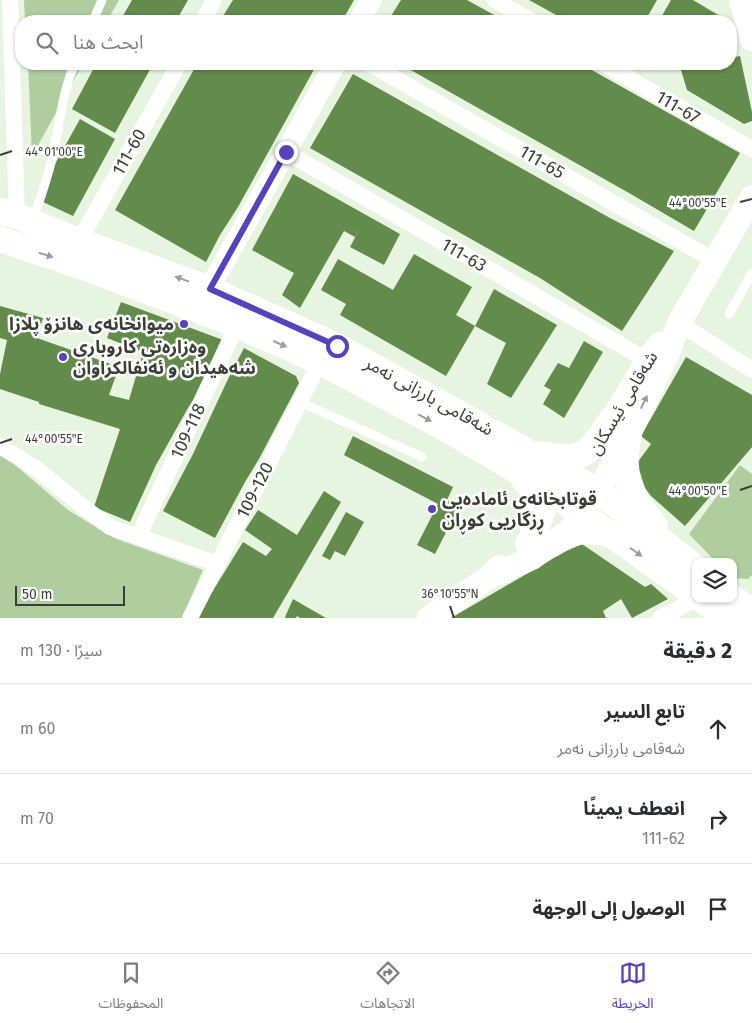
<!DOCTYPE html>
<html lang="ar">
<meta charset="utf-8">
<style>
body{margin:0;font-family:"Fira Sans","Noto Sans Arabic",sans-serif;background:#f2f2f3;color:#2b2b33;direction:rtl}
.controls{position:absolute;right:15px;bottom:15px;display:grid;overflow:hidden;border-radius:10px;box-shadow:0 1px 4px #0004}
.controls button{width:45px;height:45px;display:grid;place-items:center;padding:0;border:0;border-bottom:1px solid #e1e1e2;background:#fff;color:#2b2b33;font:25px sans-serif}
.scale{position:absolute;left:15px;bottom:12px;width:110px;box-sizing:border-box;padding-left:5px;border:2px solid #393e36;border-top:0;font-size:14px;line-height:18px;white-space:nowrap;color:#393e36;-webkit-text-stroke:4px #fff;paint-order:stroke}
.stop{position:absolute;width:15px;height:15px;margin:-11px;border:4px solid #5642ba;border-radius:50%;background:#fff}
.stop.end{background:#5642ba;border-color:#fff;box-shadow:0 1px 5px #0008}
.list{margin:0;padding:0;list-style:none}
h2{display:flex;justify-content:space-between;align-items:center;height:65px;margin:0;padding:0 20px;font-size:21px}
h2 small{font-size:16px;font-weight:400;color:#7c7c81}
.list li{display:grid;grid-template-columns:32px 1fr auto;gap:15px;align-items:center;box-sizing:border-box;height:90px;padding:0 20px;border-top:1px solid #e1e1e2}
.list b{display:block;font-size:19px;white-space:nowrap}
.list p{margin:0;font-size:16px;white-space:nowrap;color:#7c7c81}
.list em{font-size:16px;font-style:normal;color:#7c7c81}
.icon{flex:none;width:28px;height:28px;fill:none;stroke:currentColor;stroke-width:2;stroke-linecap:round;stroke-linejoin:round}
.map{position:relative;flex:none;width:752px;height:618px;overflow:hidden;direction:ltr}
.search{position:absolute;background:#fff;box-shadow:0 1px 4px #0004;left:15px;right:15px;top:15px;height:55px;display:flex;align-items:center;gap:12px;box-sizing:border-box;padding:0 18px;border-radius:20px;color:#7c7c81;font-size:19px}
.sheet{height:335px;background:#fff}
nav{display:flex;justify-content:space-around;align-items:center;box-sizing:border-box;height:70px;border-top:1px solid #e1e1e2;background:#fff;font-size:14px;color:#7c7c81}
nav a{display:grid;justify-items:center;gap:2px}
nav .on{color:#5642ba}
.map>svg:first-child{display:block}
.green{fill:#afcd9f}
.building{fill:#638b4c}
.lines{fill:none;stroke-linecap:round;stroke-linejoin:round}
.service{stroke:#fff;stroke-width:9}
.minor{stroke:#fff;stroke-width:16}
.tertiary{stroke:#fff;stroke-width:21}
.secondary{stroke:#fff;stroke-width:24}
.primary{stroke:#fff;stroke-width:26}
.oneway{fill:#9c9e9a}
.route{stroke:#5642ba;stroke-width:6}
.ticks{fill:none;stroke:#393e36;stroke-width:2}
.poi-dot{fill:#5642ba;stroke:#fff;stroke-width:2}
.labels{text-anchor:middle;stroke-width:5;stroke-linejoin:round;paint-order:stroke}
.street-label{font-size:18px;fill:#393e36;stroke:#fff}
.poi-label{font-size:18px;font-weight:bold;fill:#393e36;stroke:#fff;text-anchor:start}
.ticks-label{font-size:12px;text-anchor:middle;fill:#393e36;stroke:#fff;stroke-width:5;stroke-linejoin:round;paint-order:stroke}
</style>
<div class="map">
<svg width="752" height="618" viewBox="0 0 752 618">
<rect width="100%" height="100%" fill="#e7f4e0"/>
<path class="green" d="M24 0H119L107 21H25Z
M28 64H83L32 156Z
M0 452 68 510 114 538 203 570 182 618H0Z
M740 465 752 474V575L748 579 733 578V562H716L689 534Z"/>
<path class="building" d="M132 0H188L176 21H120Z
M233 0H354L342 21H220Z
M401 0H467L505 21H388Z
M529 0H657L645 21H567Z
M671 0H693L725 19 727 21H659Z
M740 56 752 112V121L744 124 687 90 681 70 708 64H731V58Z
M96 64H153L115 133 72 109Z
M197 64H317L238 207 220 235 206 262 115 210Z
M400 64H581L740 153 694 231 629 193Z
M353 74 610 218 674 251 622 331 540 278 310 148Z
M80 119 115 139 73 216 43 202 50 173Z
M293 174 400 234 384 265 350 247 361 226 355 237 344 231 300 308 282 295 294 273 252 250Z
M414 254 472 287 456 315 475 326 446 376 340 315 346 304 321 290 338 259 393 290Z
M494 289 557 325 511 398 487 384 506 343 475 326Z
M121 302 223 340 207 379 188 408 156 465 130 522 94 507 120 429 39 404V402L0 389V374L7 340 0 338V306L43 318 37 338 119 367 109 395 129 400 143 352 107 338Z
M584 341 603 352 564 418 543 404 551 390 544 386 558 363 569 368Z
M244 348 296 376 299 383 259 459 245 482 215 538 163 511 193 454 228 379Z
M686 357 752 395V447L685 526 651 496 645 488 637 463 651 444 641 436Z
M353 436 453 487 447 500 459 507 435 554 417 545 438 504 344 455Z
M324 491 341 502 273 618H196L243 542 266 556 272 549 245 530 258 510 297 535Z
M346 512 364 522 345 556 335 551 330 560 322 556Z
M576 540 645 587 651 584 668 599 632 618 621 599 603 611 606 618H451L559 555Z
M293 599 326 618H300L297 616 296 618H286L285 617Z"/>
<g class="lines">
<path class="service" d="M93 21 102 0
M33 220C40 198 49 176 53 153 60 123 62 92 75 64
M729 314 752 273
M300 402 422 457"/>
<path class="minor" d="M10 0 17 216
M495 0 531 21
M203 21 214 0
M370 64 715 261
M604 64 752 149
M286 152 643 358
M79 241 179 64
M679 323 752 370
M0 446 37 469 82 506 110 527 218 564
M138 537 237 325
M190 618 320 362
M660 618 696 599"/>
<path class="tertiary" d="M359 21 371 0
M209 289 335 64"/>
<path class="secondary" d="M741 0 752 39
M602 436 651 355 660 344
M488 578 532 558 568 532 598 492 629 434 668 353 679 323 752 197
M429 618 488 578 499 567"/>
<path class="primary" d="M0 211 17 216 79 241 209 289 337 346 577 479 611 501 696 568
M0 239 89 269 237 325 320 362 445 428 541 485 696 595
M629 434C620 476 629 493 655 526
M541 454C586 463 587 454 612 419
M524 480 534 491 543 510 535 531 528 543
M552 544C576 531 583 528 610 534
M733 598 752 612
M701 599 726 618"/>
</g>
<defs><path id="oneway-solid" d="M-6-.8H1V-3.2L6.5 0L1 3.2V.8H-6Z" transform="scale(1.25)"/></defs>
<g class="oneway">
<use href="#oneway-solid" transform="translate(46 255) rotate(18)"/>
<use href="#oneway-solid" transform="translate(182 279) rotate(-160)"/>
<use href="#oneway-solid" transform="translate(280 344) rotate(24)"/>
<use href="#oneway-solid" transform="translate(644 402) rotate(-65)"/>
<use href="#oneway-solid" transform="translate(425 418) rotate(28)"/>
<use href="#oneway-solid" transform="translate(636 552) rotate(35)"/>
</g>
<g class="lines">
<path class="route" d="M286 152 210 289 337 346"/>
</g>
<path class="ticks" d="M0 155 12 151M740 202 752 199M0 443 12 439M740 490 752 486M450 606 454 618"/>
<g class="poi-dot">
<circle cx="184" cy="324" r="5"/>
<circle cx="63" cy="357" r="5"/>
<circle cx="432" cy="509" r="5"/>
</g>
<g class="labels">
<g class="street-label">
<text transform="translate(678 107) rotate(30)" y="6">111-67</text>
<text transform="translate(129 152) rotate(-61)" y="6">111-60</text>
<text transform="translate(542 162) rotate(30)" y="6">111-65</text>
<text transform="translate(464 255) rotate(30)" y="6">111-63</text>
<text transform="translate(429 396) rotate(29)" y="6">شەقامی بارزانی نەمر</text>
<text transform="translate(623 403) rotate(-59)" y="6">شەقامی ئیسکان</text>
<text transform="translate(188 431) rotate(-65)" y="6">109-118</text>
<text transform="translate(255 490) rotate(-63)" y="6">109-120</text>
</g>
<g class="poi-label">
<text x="174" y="330" text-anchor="end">میوانخانەی هانزۆ پلازا</text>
<text x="73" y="353">وەزارەتی کاروباری<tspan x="73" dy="21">شەهیدان و ئەنفالکراوان</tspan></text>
<text x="442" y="505">قوتابخانەی ئامادەیی<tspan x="442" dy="21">ڕزگاریی کوڕان</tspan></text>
</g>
</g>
<g class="ticks-label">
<text x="54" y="156">44°01'00"E</text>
<text x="698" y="207">44°00'55"E</text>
<text x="54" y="443">44°00'55"E</text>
<text x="698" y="495">44°00'50"E</text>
<text x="450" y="598">36°10'55"N</text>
</g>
</svg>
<div class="controls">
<button><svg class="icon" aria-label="layers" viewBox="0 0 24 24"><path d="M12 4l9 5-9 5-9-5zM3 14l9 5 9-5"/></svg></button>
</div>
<div class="scale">50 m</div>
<div class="stop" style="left:337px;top:346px"></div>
<div class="stop end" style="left:286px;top:152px"></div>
<div class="search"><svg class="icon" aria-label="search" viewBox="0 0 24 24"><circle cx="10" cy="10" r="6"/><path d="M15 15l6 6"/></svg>ابحث هنا</div>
</div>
<section class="sheet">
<h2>2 دقيقة<small>سيرًا · 130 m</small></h2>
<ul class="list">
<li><svg class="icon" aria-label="ahead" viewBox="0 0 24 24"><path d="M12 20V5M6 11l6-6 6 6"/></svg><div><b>تابع السير</b><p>شەقامی بارزانی نەمر</p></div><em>60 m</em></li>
<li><svg class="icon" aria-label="right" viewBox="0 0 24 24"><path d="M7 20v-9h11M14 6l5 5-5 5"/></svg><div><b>انعطف يمينًا</b><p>111-62</p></div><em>70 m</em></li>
<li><svg class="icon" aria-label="arrive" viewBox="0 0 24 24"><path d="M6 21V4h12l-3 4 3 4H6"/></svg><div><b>الوصول إلى الوجهة</b></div></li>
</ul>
</section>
<nav>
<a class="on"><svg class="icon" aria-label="map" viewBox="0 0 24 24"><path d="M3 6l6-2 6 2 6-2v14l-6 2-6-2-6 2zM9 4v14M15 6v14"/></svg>الخريطة</a>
<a><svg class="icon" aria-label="directions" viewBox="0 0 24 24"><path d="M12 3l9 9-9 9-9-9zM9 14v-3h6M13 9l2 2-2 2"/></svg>الاتجاهات</a>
<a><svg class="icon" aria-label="saved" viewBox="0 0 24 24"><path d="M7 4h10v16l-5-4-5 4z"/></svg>المحفوظات</a>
</nav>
